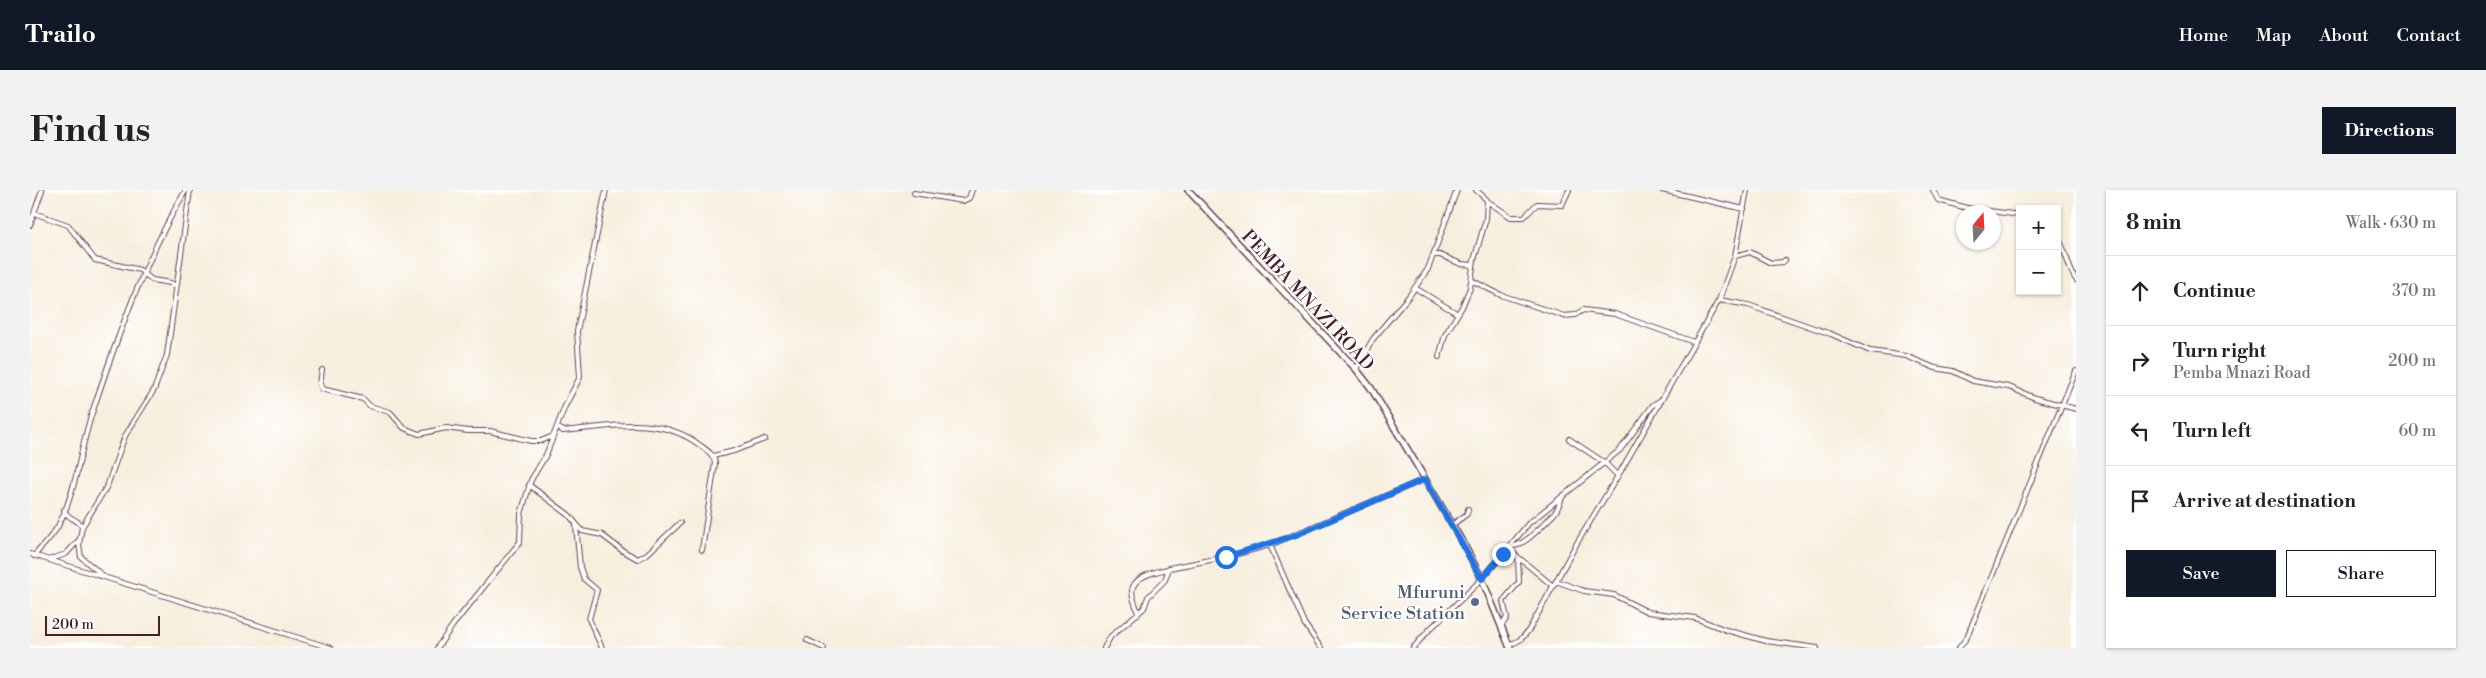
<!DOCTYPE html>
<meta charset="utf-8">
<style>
body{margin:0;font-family:"Libre Bodoni",serif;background:#f2f2f2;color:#222}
.controls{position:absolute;right:15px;top:15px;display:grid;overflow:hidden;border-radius:0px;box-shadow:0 1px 4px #0004}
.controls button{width:45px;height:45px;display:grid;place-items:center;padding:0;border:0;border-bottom:1px solid #e0e0e0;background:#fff;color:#222;font:25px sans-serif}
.compass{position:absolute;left:1926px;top:15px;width:45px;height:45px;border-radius:50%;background:#fff;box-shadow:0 1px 4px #0004;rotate:18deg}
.scale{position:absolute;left:15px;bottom:12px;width:115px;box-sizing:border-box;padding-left:5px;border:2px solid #4a1f2b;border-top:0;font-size:14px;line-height:18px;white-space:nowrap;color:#4a1f2b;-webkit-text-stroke:4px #fff;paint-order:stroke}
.stop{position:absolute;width:15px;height:15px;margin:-11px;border:4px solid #1a73e8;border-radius:50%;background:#fff}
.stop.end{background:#1a73e8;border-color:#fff;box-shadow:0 1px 5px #0008}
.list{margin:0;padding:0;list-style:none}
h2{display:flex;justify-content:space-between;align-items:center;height:65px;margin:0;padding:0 20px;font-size:21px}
h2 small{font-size:16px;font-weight:400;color:#767676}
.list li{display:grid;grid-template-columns:32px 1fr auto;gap:15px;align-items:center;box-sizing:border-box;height:70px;padding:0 20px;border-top:1px solid #e0e0e0}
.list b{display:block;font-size:19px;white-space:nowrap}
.list p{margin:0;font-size:16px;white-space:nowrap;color:#767676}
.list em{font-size:16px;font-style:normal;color:#767676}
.actions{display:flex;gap:10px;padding:15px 20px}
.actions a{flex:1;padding:11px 0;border:1px solid #111827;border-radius:0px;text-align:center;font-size:18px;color:#111827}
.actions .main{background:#111827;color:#fff}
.icon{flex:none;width:28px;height:28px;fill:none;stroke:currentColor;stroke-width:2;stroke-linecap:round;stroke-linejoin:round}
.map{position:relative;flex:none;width:2046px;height:458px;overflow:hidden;border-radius:0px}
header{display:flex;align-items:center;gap:30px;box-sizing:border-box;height:70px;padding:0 25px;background:#111827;color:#fff}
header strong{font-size:24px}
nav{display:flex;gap:28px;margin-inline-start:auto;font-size:18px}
.intro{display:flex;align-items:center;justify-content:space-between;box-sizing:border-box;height:120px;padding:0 30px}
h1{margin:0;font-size:35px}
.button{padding:12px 22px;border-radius:0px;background:#111827;color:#fff;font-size:18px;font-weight:700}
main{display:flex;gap:30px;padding:0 30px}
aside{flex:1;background:#fff;border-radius:0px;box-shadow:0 1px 4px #0004}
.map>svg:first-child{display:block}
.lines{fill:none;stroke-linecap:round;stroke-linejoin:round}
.minor-casing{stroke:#643e46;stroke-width:6}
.secondary-casing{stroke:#643e46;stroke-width:8}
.minor{stroke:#fff;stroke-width:4}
.secondary{stroke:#fff;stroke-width:5}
.route{stroke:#1a73e8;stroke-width:6}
.service-dot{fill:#5c6f8a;stroke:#fff;stroke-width:2}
.labels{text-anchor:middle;stroke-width:4;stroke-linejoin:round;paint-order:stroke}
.street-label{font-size:18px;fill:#4a1f2b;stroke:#fff}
.service-label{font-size:18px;fill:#4e5e75;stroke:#fff;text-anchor:end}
</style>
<header>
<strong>Trailo</strong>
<nav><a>Home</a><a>Map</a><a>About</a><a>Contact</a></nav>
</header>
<div class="intro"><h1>Find us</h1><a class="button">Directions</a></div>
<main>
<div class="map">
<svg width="2046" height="458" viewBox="0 0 2046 458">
<rect width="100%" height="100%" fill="#fff"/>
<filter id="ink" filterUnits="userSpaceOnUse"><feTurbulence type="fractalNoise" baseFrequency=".02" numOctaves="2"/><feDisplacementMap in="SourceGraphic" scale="10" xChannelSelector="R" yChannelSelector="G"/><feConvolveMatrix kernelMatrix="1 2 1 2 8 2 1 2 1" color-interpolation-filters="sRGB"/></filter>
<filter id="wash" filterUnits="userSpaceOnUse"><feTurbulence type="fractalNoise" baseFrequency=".0096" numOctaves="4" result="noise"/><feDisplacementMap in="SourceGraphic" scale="20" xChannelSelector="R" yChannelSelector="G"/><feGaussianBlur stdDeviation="1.12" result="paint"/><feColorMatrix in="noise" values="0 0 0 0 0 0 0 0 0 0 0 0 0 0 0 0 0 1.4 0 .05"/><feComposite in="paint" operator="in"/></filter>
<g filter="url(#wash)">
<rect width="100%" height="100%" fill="#f7eedd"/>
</g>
<g filter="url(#ink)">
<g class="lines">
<g class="minor-casing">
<path id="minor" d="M1632 0 1714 19
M1903 0 1908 10 1937 18 1990 25
M884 3 933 11 939 8 942 0
M1457 11 1481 27H1494L1507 14 1532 15 1539 0
M4 23 38 35 65 70 110 80 122 90 141 93 146 96
M0 35 12 0
M2027 46C2036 59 2037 76 2046 90
M1403 65H1410L1431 74 1443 75
M1705 66 1720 62 1741 73 1753 72 1755 70
M1443 91 1471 105 1534 126 1545 125 1553 120 1585 124 1664 152
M1385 98 1428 124
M1689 110 1718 115 1801 144 1840 161 1876 166 1905 178 1923 181 1943 191 1979 197 2005 208 2046 219
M1409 167 1415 145 1432 117 1440 98 1444 70 1456 29 1457 10 1446 0
M1326 179 1343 149 1379 106 1398 79 1427 0
M292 180 290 194 292 199 333 209 340 216 360 222 374 238 389 244 416 238 438 241H460L501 251H511L523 246
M527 237 533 241C580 237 630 224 671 256 678 261 684 265 685 273L672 360
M1539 249 1575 273 1588 286
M683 266 704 261 735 249
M499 295 539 325 552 341 572 345 593 361 608 369 617 364 650 333
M34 320C38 330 48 328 52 337L49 354 51 367 72 385
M1422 335 1437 324 1438 319
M546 336 550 377 554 389 567 400 559 429 572 458
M52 337 77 296 95 246 124 200 137 165 160 0
M1240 355 1274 433 1291 458
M1478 357C1494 358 1513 334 1524 324 1528 320 1530 311 1533 306
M1477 358 1523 396
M0 364 301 458
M4 366C12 356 22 347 28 336 47 301 50 257 63 220 88 145 115 68 156 0
M21 369 36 364 49 350
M1526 391 1554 401 1584 405 1618 422 1665 428 1696 440 1736 451 1787 458
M1108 424C1107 417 1102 408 1102 401 1103 386 1127 381 1138 379
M1471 436 1477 428 1473 411 1489 392 1488 368
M777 450 794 458
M1478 454C1489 453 1494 447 1500 438L1547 353 1589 284 1689 110 1705 66 1717 0
M407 458 423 435 490 352 491 324 501 290 516 265 535 216 550 187 547 141 576 0
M1074 458 1081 446 1114 418 1118 407 1135 390 1139 378 1196 367 1240 355 1395 289
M1383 458 1399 440 1452 389 1499 333 1590 260 1623 215 1631 210
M1929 458 1937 447 2046 181"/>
</g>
<g class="secondary-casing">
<path id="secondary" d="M1158 0 1326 179 1341 198 1433 353 1452 389 1480 458"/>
</g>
<use href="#minor" class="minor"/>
<use href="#secondary" class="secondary"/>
</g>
</g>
<g class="lines" filter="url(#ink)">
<path class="route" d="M1196 367 1266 345 1395 289 1452 389 1473 364"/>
</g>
<circle class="service-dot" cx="1445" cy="412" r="5"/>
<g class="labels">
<g class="street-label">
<text transform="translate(1278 110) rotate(47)" y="6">PEMBA MNAZI ROAD</text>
</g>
<g class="service-label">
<text x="1435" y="408">Mfuruni<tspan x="1435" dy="21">Service Station</tspan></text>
</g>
</g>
</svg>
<div class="controls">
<button>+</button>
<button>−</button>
</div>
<svg class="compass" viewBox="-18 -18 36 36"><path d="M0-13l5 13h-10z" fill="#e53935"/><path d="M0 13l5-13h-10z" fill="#767676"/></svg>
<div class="scale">200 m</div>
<div class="stop" style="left:1196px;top:367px"></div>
<div class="stop end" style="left:1473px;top:364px"></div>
</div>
<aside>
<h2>8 min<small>Walk · 630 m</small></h2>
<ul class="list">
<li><svg class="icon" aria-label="ahead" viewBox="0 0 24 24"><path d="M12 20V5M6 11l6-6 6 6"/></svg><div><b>Continue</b></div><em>370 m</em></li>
<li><svg class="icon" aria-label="right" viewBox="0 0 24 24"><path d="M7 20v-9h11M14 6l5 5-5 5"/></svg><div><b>Turn right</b><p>Pemba Mnazi Road</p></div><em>200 m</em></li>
<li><svg class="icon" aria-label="left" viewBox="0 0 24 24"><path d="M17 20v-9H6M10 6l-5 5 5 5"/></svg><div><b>Turn left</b></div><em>60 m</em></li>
<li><svg class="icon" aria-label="arrive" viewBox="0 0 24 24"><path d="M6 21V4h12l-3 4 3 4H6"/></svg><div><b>Arrive at destination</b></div></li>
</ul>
<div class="actions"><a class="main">Save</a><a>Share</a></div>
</aside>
</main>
